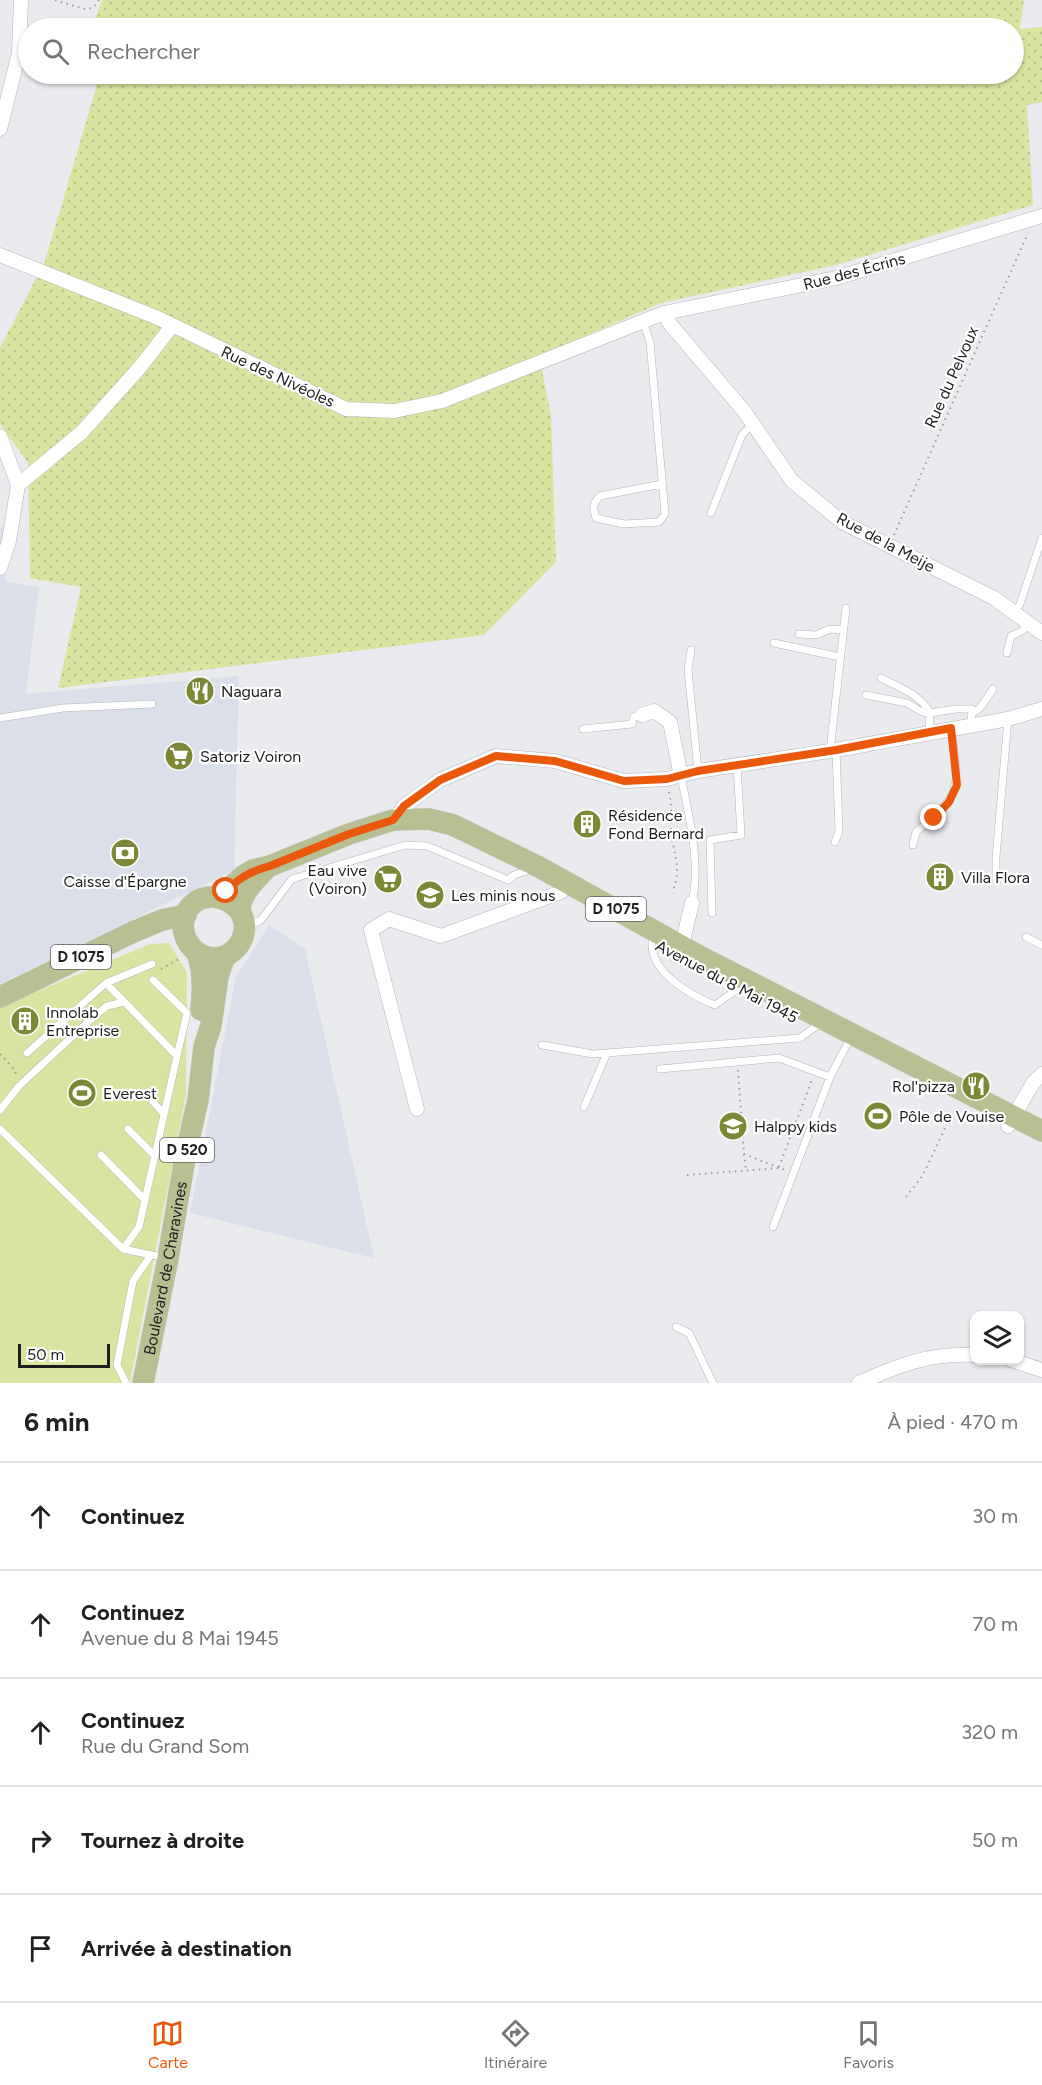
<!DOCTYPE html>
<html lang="fr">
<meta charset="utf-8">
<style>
body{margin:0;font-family:Figtree,sans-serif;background:#f6f6f6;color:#202124}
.controls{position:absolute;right:18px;bottom:18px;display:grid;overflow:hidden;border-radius:12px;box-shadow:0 2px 4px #0004}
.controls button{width:54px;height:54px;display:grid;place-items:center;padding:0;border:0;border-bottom:2px solid #e0e0e0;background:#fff;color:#202124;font:30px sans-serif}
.scale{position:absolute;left:18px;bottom:15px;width:92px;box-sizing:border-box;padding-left:6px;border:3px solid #1d1d1e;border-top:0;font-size:16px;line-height:21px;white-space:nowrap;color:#1d1d1e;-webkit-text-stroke:4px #fff;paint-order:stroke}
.stop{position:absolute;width:18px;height:18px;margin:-14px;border:4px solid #ea580c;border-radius:50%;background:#fff}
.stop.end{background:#ea580c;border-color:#fff;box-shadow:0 2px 6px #0008}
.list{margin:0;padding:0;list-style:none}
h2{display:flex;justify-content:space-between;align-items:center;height:78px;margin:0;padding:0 24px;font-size:26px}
h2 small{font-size:20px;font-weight:400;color:#757577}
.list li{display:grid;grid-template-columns:39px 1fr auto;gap:18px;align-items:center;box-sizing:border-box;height:108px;padding:0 24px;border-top:2px solid #e0e0e0}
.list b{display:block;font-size:22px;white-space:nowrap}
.list p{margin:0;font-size:20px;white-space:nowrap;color:#757577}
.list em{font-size:20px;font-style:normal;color:#757577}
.icon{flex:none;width:33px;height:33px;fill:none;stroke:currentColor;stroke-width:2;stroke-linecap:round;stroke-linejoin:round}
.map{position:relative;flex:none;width:1042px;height:1383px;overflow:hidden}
.search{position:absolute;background:#fff;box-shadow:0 2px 4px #0004;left:18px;right:18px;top:18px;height:66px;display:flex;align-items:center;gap:15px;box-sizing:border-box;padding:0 21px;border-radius:33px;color:#757577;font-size:22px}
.sheet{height:618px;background:#fff}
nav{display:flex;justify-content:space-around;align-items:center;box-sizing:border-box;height:84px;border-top:2px solid #e0e0e0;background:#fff;font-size:16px;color:#757577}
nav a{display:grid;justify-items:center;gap:3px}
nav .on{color:#ea580c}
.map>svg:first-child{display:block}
.built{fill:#dadfe9}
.grass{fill:url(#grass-dots)}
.park{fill:#d8e5a0}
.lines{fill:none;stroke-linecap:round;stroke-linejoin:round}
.service-casing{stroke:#b3b5b8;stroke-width:8}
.minor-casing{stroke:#b3b5b8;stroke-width:15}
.primary-casing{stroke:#c9c9c9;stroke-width:22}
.path{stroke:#9a9c9e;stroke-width:2;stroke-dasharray:1.5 4.5;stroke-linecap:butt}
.service{stroke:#fff;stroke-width:7}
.minor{stroke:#fff;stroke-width:14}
.primary{stroke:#b8bf92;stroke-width:21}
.route{stroke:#ea580c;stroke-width:8}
.labels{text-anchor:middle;stroke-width:4.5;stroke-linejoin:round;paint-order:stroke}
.shield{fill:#fff;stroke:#616162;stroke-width:1.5}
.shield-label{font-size:15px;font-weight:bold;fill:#1d1d1e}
.street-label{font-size:16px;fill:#1d1d1e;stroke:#fff}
.poi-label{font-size:16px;fill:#1d1d1e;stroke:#fff;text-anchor:start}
</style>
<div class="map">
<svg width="1042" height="1383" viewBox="0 0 1042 1383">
<defs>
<pattern id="grass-dots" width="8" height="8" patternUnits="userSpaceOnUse" patternTransform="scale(1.5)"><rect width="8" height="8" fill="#d8e5a0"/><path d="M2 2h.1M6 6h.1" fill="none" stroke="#b9c489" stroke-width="1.8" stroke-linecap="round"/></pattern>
</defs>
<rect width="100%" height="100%" fill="#e9ebee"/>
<path class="built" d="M4 525 6 582 39 587 26 694 239 676 234 870 0 984V528Z
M269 925 305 949 374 1258 190 1213 236 977Z"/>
<path class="grass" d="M102 0H1024L1020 29 1042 27V102L1027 105 1033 205 836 265 661 303 539 356 551 415 556 562 484 635 58 688 81 587 30 578 28 463 0 424V348L45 261 96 88V74H1014V28H96V17Z"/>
<path class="park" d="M169 943 187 973 186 1094 130 1383H0V1007L150 944Z"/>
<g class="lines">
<g class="service-casing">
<path id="service" d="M643 321 650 342 665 514 659 522 624 524 596 518C593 508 592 504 600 496L662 484
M711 513 742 435 752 424
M1015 612 1020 604 1042 538
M799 634 816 635 830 629 843 630
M774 643 840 657
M691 650 688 670 698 771
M1007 653 1011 636 1022 631 1030 623
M866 695 907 703 922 712 930 713C921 695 899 687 881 678
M972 714 980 708 993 689
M0 718 63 708 152 704
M583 729 632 724 634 717 642 715
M929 733 930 713 956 709H972L971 725
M830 751 846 608
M681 776C689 817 701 862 692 903
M835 842 839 831 836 750
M913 845 916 832C964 793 959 787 951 728
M996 879V857L1008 719
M712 913 710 840 741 835 737 765
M247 927 261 920 292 879 405 845 427 846 508 880 514 875 532 869
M1026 937 1042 945
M652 942C650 973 692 996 715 1005L739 988
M152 964 106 983 177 1056 139 1227 123 1249 166 1258
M153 980 187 1013 177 1056
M542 1045 593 1054 607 1053
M27 1053 106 983
M660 1069 779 1058 830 1077
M153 1102 164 1114
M584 1107 607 1053 800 1038 815 1027
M0 1110 19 1086 90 1020 107 1006 124 1002
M0 1129 123 1249
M128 1129 155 1156
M101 1155 145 1200
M773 1227 830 1077 852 1035
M676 1327 689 1333 713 1383
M126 1383 117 1365 133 1281 151 1255"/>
</g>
<g class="minor-casing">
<path id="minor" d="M0 129 19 53 21 0
M0 255 158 318 346 409 394 411 442 401 664 313 836 278 1042 216
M664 313 670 324 744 411 792 481 842 522 994 598 1042 633
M0 436 18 485 9 541 0 568
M18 485 82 432 141 366 172 326
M642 715 654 711 670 722 681 776
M393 820 404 806 440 780 496 756 555 761 624 781 667 779 698 771 836 750 1008 719 1042 709
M676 955 682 945 692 903
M417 1109 371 930 389 919 441 936 561 892 567 882
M1008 1126 1033 1083 1042 1074
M1011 1360 1042 1370
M859 1383C899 1365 929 1353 974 1355"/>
</g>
<g class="primary-casing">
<g id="primary">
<path d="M216 896 226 891 243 876 253 870 270 866 349 834 393 820 429 819 453 825 539 867 703 958 1042 1131"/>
<path d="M240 911C225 894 198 890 186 913 173 942 208 972 233 951 242 944 246 932 244 922 243 917 240 913 240 909 241 894 255 880 265 870"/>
<path d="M197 953C204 971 203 992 201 1010"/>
<path d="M0 997 133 932 162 920 186 915"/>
<path id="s1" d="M143 1383 168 1258 186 1152 198 1100 204 1047 211 1025 218 976 225 956"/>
</g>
</g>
<path class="path" d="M55 0 84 9 93 8 99 0
M894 535 1028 233
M669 792C672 805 671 814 671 826 671 852 684 865 672 893
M161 969 179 959
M0 1054 15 1070 16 1075
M738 1070 744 1154 780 1168
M744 1154 746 1171
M779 1167 812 1080
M687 1175 780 1168 786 1170
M906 1197 923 1175 952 1113"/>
<use href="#service" class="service"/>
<use href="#minor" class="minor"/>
<use href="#primary" class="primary"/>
</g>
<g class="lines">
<path class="route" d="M226 891C240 877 252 871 270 866L349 834 393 820 404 806 440 780 496 756 555 761 624 781 667 779 698 771 836 750 951 728 957 785 949 802 934 818"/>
</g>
<defs>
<g id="restaurant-disc" transform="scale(1.5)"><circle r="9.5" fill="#7c8835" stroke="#fff"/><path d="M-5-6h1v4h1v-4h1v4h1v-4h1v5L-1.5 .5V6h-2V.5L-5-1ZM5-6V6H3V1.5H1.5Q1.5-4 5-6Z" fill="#fff"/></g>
<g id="supermarket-disc" transform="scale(1.5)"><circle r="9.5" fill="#7c8835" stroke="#fff"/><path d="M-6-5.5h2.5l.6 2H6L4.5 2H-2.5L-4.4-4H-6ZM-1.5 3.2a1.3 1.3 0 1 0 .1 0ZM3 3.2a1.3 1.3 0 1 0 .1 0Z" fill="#fff"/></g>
<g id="building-disc" transform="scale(1.5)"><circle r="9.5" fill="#7c8835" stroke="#fff"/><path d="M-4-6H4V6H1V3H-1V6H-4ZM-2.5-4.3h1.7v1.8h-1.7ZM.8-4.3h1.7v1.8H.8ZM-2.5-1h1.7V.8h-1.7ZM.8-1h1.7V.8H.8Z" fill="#fff"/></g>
<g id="bank-disc" transform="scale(1.5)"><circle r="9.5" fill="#7c8835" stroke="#fff"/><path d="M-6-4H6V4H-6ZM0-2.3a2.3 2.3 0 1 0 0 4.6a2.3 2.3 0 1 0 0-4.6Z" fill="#fff"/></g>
<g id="school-disc" transform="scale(1.5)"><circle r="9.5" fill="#7c8835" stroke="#fff"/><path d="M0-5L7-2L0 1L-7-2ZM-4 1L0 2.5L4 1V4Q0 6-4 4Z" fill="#fff"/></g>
<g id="stadium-disc" transform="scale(1.5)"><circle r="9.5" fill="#7c8835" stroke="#fff"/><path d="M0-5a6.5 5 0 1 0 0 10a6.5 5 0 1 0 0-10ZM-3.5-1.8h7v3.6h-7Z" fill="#fff"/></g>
</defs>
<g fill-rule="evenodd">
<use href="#restaurant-disc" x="200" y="691"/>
<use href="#supermarket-disc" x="179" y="756"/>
<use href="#building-disc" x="587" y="824"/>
<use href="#bank-disc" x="125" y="853"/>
<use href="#building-disc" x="940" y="877"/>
<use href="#supermarket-disc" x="388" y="879"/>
<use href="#school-disc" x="430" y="895"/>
<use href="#building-disc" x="25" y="1021"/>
<use href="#restaurant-disc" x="976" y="1086"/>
<use href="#stadium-disc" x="82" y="1093"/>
<use href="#stadium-disc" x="878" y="1116"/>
<use href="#school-disc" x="733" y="1126"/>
</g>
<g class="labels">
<g class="shield">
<rect x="586" y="897" width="60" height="24" rx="4.5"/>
<rect x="51" y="945" width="60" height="24" rx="4.5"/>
<rect x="160" y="1138" width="54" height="24" rx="4.5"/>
</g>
<g class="shield-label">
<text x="616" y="914">D 1075</text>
<text x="81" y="962">D 1075</text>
<text x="187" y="1155">D 520</text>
</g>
<g class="street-label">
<text transform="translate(854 271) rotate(-15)" y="6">Rue des Écrins</text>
<text transform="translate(278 376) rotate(25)" y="6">Rue des Nivéoles</text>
<text transform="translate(951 377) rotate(-66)" y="6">Rue du Pelvoux</text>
<text transform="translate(886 542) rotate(28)" y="6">Rue de la Meije</text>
<text transform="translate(727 981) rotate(28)" y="6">Avenue du 8 Mai 1945</text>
<text dy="6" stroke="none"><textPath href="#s1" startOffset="117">Boulevard de Charavines</textPath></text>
</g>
<g class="poi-label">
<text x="221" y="697">Naguara</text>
<text x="200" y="762">Satoriz Voiron</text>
<text x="608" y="821">Résidence<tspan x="608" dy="18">Fond Bernard</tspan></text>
<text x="367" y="876" text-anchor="end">Eau vive<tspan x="367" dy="18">(Voiron)</tspan></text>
<text x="961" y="883">Villa Flora</text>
<text x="125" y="887" text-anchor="middle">Caisse d'Épargne</text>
<text x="451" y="901">Les minis nous</text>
<text x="46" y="1018">Innolab<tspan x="46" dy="18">Entreprise</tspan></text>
<text x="955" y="1092" text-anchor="end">Rol'pizza</text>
<text x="103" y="1099">Everest</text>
<text x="899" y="1122">Pôle de Vouise</text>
<text x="754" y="1132">Halppy kids</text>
</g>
</g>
</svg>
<div class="controls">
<button><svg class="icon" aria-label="layers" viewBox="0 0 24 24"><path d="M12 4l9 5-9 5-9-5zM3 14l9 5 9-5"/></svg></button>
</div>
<div class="scale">50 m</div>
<div class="stop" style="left:226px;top:891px"></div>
<div class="stop end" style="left:934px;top:818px"></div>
<div class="search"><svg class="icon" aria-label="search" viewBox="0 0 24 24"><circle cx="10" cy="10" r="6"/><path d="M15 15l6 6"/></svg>Rechercher</div>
</div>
<section class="sheet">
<h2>6 min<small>À pied · 470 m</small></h2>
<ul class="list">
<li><svg class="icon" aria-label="ahead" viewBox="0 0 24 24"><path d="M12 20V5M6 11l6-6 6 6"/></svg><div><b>Continuez</b></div><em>30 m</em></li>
<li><svg class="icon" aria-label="ahead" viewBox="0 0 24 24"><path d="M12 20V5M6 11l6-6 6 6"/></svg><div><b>Continuez</b><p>Avenue du 8 Mai 1945</p></div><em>70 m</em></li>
<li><svg class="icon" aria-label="ahead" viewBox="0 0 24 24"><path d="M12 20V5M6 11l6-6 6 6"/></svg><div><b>Continuez</b><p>Rue du Grand Som</p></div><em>320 m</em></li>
<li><svg class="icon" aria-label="right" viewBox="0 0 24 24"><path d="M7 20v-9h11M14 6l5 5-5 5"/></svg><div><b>Tournez à droite</b></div><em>50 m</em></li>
<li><svg class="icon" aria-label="arrive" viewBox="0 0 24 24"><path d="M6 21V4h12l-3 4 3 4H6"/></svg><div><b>Arrivée à destination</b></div></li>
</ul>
</section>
<nav>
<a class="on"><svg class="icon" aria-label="map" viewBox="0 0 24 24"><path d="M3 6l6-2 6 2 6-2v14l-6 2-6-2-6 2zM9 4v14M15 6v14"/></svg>Carte</a>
<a><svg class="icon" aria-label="directions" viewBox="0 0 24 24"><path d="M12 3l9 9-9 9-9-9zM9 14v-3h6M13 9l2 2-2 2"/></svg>Itinéraire</a>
<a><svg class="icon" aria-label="saved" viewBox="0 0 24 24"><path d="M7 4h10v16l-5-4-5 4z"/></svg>Favoris</a>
</nav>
